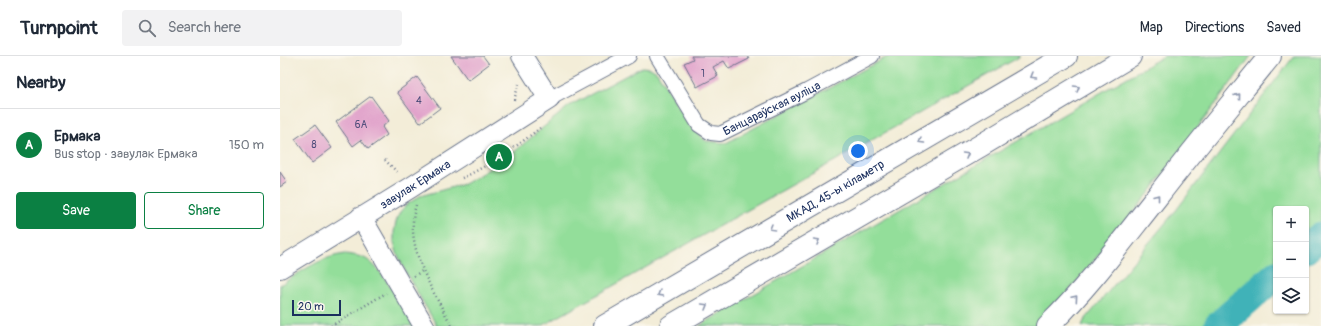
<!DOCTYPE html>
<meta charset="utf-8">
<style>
body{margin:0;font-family:Pangolin,sans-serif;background:#f2f2f3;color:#1f2937}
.controls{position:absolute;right:12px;bottom:12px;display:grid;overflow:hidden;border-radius:4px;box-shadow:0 1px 3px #0004}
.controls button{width:36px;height:36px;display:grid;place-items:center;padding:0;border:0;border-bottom:1px solid #e0e1e3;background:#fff;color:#1f2937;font:20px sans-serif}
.scale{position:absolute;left:12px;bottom:10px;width:49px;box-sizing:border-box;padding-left:4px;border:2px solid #1b2f5e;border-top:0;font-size:11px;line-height:14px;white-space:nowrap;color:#1b2f5e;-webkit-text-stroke:3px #fbf7ec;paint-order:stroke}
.you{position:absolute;left:578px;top:95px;width:14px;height:14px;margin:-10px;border:3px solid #fff;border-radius:50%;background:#1a73e8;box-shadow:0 0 0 6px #1a73e833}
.badge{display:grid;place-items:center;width:26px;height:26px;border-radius:50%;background:#0b8043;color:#fff;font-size:13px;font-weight:700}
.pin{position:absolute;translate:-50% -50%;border:2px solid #fff;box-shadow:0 1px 4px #0006}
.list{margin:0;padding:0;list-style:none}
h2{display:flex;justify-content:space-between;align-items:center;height:52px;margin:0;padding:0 16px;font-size:17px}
h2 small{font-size:13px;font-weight:400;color:#747a83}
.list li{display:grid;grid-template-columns:26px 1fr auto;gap:12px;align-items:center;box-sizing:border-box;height:72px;padding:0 16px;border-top:1px solid #e0e1e3}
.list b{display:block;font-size:15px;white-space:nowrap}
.list p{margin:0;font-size:13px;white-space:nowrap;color:#747a83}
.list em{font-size:13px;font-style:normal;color:#747a83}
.actions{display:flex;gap:8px;padding:12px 16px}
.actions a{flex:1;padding:9px 0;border:1px solid #0b8043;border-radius:4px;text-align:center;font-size:14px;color:#0b8043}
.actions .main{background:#0b8043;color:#fff}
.icon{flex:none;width:22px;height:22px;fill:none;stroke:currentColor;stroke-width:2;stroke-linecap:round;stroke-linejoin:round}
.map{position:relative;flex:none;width:1041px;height:270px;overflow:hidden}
header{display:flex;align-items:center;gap:24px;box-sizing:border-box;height:56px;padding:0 20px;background:#fff;border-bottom:1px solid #e0e1e3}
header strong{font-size:19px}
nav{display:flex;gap:22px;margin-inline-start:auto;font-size:14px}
.search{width:280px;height:36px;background:#f2f2f3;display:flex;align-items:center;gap:10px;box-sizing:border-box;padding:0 14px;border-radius:4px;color:#747a83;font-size:15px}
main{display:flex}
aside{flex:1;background:#fff}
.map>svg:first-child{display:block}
.green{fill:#93de9a;stroke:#57867c}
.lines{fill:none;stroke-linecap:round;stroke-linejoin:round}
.river{stroke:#41b2b8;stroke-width:29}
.building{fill:#e1a3cb}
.street-casing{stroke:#677289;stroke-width:16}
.secondary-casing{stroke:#677289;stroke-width:22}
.highway-casing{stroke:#677289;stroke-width:24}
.path{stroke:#677289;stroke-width:2.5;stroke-dasharray:1 3;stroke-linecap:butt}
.street{stroke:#fff;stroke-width:14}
.secondary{stroke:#fff;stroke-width:20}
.highway{stroke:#fff;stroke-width:22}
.oneway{stroke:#8d97ae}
.labels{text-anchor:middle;stroke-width:3.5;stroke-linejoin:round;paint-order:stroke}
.number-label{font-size:10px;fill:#4c4c79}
.street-label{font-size:12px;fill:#1b2f5e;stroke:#fbf7ec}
</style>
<header>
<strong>Turnpoint</strong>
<div class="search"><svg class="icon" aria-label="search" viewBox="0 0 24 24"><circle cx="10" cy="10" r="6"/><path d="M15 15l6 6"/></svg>Search here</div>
<nav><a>Map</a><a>Directions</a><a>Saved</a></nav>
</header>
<main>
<aside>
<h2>Nearby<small></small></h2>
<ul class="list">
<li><span class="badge">A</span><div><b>Ермака</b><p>Bus stop · завулак Ермака</p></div><em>150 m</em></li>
</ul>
<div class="actions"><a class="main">Save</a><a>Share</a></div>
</aside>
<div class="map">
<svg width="1041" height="270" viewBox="0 0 1041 270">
<rect width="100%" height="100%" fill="#fbf7ec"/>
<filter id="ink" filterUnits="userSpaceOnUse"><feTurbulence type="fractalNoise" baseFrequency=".025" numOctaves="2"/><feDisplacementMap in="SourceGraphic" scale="8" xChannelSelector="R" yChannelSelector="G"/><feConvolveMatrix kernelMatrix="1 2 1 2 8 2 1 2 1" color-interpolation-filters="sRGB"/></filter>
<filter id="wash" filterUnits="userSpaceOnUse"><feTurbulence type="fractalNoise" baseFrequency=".012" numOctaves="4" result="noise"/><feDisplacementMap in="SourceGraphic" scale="16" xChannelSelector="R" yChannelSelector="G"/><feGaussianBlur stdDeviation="0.9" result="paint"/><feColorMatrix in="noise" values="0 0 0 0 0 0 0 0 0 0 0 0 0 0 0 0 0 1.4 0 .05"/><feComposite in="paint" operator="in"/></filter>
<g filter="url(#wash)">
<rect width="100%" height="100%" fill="#f3edd8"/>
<path class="green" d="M609 0H741L262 270H157L126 217 117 197 114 186V176L116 166 120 156 126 149 140 140 184 128 229 101 241 90 289 50 362 11 370 12 377 16 411 71 426 85 446 87Z
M884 0H971L870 136 781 245 755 270H419Z
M1014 0H1041V167L1026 181V153H996V208L926 270H802L804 265 897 153Z
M65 198C73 199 83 200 89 205 106 218 122 251 134 270H0V229C21 216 40 201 65 198Z"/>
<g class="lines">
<path class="river" d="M1026 193 1041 180
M938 270 996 219"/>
</g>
<g id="blocks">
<path class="building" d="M171 0H203L209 8 188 24Z
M411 0H467L469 3 449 13 444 5 433 11 438 20 417 31 404 7 413 3Z
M137 21 160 52 140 67 117 36Z
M91 40 109 65 102 71 107 79 88 93 81 84 73 90 56 66Z
M35 69 52 92 32 107 15 83Z
M0 116 7 126 0 131Z"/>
</g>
</g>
<g filter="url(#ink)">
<use href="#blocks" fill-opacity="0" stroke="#677289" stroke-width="1"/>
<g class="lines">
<g class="street-casing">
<g id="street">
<path id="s1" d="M377 0 419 69 431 77 440 78 527 35 592 0"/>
<path d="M269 43 349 0"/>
</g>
</g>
<g class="secondary-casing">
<g id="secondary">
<path d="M81 161 144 270"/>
<path id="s2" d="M0 212 130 132 269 43 242 0"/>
</g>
</g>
<g class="highway-casing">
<g id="highway">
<path id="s3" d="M325 270 786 0"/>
<path d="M391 270 700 90 850 0"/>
<path d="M768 270C808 231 841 186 876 142 913 94 952 47 990 0"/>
</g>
</g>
<path class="path" d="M234 44 239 28
M105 104 119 118
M182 122C210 109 236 91 260 72
M136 149C123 190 153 235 172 270
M134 220 142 215
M51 270 106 237"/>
<use href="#street" class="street"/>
<use href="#secondary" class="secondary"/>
<use href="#highway" class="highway"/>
</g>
<defs><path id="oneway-chevron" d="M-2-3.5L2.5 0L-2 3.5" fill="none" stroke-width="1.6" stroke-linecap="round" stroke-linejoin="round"/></defs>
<g class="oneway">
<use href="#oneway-chevron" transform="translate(753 20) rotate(150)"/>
<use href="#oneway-chevron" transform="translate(797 32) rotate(-31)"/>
<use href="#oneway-chevron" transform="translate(958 40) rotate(-51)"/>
<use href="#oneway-chevron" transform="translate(641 85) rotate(150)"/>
<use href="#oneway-chevron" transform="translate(686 99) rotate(-30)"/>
<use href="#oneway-chevron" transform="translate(877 141) rotate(-52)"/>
<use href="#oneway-chevron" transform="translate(492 172) rotate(150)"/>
<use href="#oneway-chevron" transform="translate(537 185) rotate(-30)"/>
<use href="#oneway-chevron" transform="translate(380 238) rotate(150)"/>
<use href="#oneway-chevron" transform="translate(795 242) rotate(-49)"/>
<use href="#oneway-chevron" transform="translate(425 250) rotate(-30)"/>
</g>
</g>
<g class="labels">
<g class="number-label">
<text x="423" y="21">1</text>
<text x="139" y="48">4</text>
<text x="81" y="72">6А</text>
<text x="34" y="92">8</text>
</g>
<g class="street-label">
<text dy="4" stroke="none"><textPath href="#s1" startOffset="162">Банцараўская вуліца</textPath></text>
<text dy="4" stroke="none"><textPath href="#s2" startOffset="159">завулак Ермака</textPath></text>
<text dy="4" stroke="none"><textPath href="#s3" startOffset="267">МКАД, 45-ы кіламетр</textPath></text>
</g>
</g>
</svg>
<div class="controls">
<button>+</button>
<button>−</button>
<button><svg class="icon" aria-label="layers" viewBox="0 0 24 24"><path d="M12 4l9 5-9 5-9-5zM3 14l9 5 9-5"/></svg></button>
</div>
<div class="scale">20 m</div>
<div class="you"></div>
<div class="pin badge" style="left:219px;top:101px">A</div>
</div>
</main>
